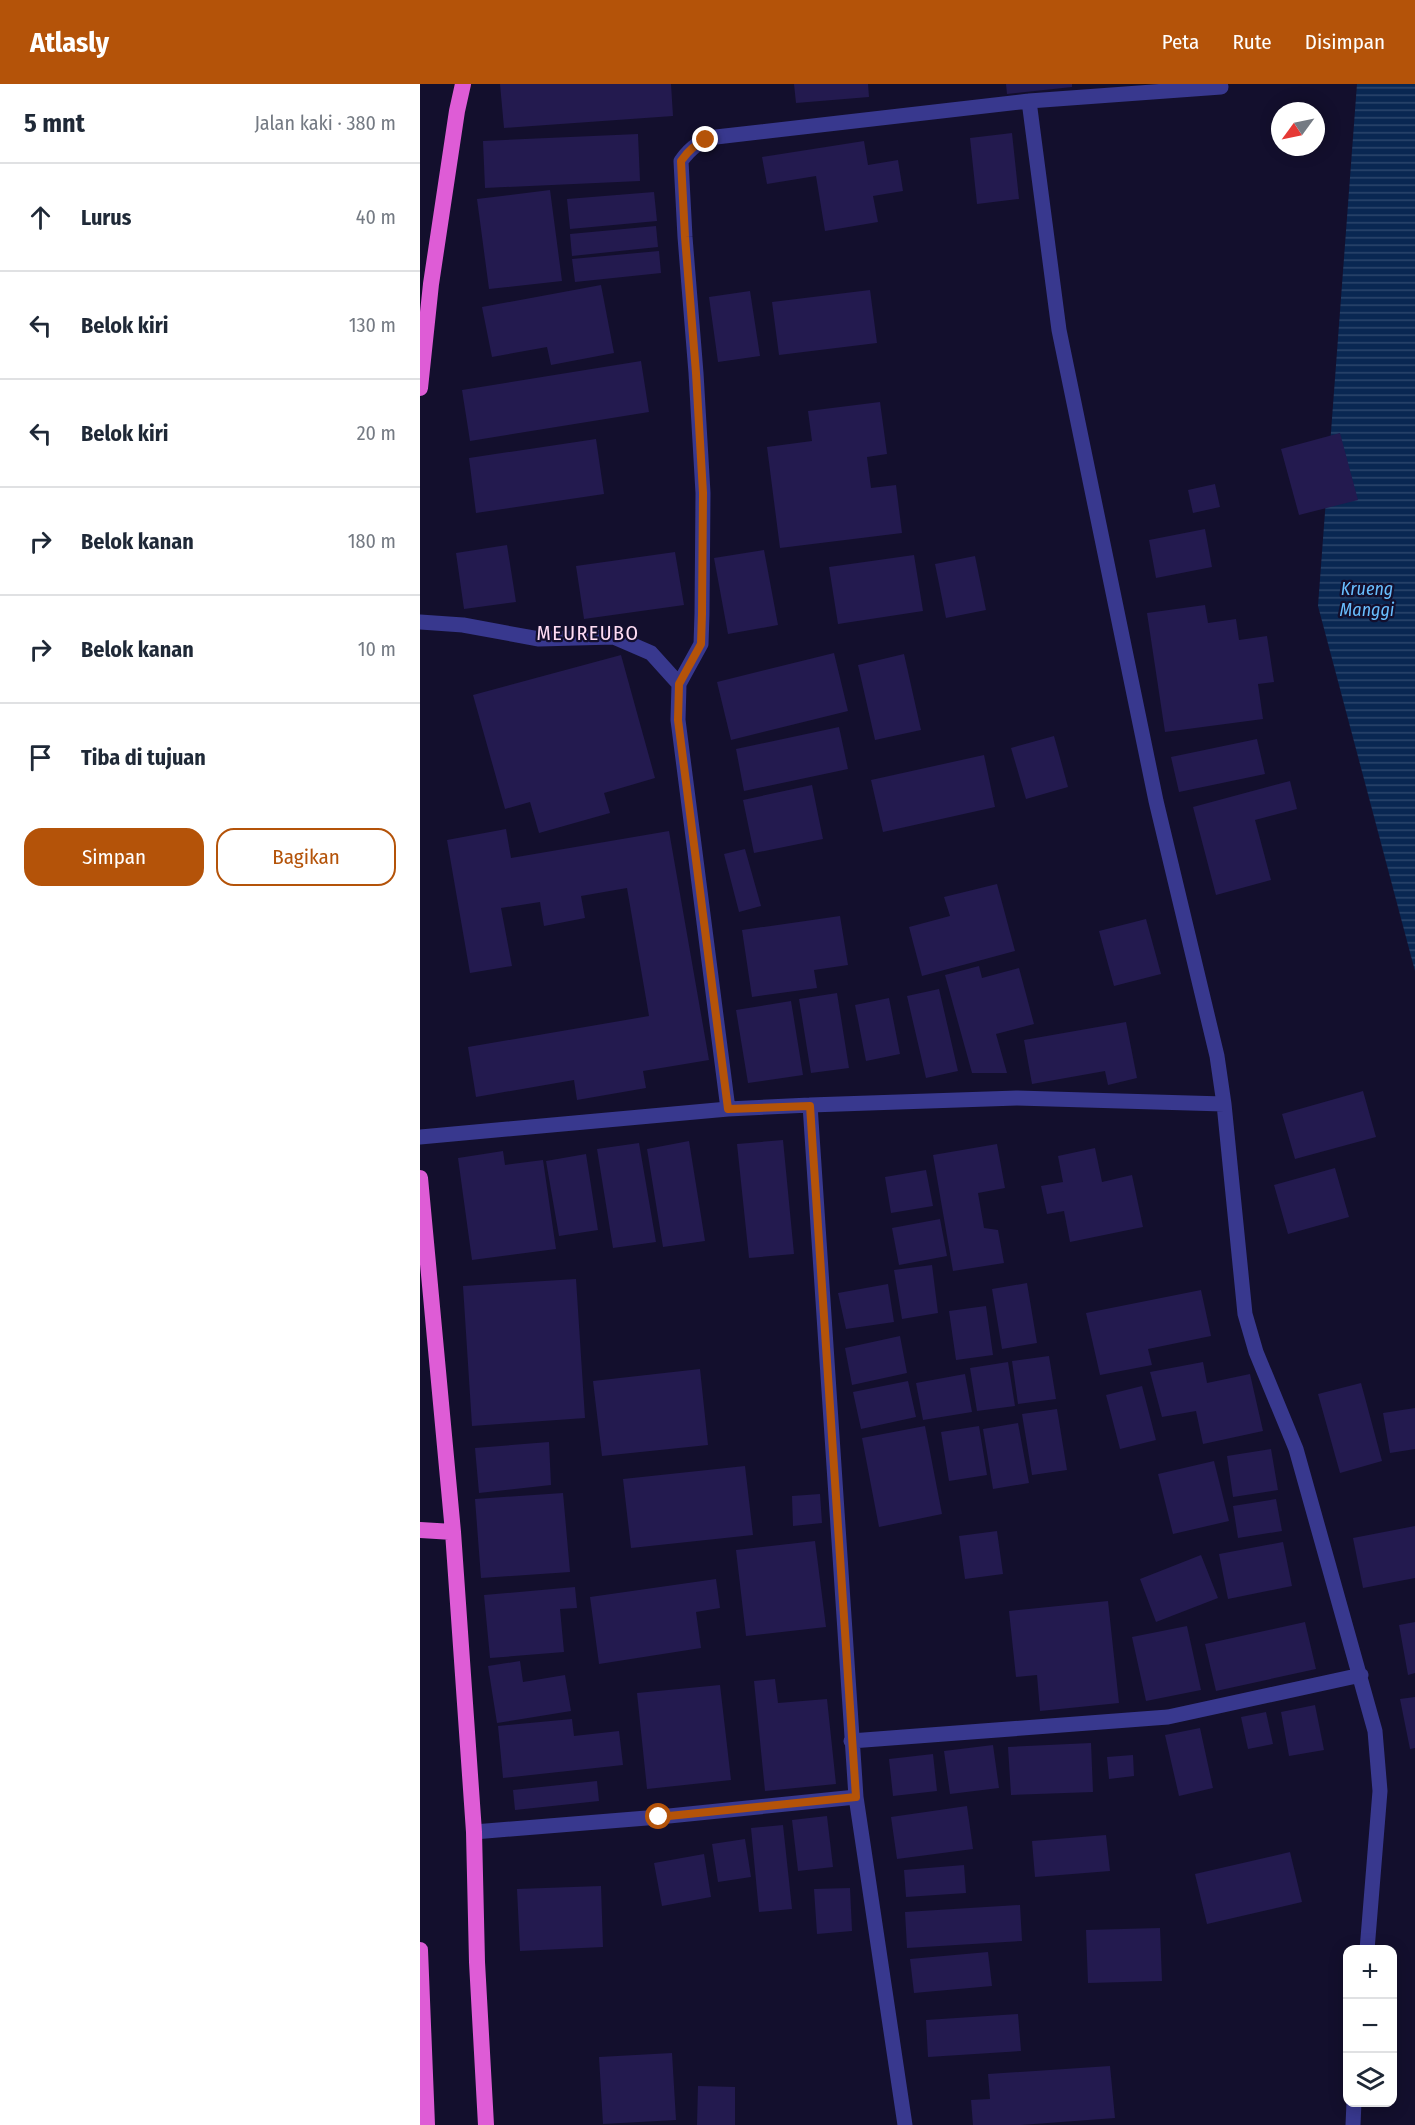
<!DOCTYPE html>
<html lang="id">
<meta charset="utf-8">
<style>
body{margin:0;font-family:"Fira Sans Condensed",sans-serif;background:#f2f2f3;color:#1f2937}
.controls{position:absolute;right:18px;bottom:18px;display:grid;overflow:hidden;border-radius:12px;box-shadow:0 3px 15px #0003}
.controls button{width:54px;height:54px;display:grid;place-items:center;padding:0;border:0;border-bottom:2px solid #e0e1e3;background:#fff;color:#1f2937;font:30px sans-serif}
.compass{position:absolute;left:851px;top:18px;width:54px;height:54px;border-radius:50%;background:#fff;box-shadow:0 3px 15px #0003;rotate:237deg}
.stop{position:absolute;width:18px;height:18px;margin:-14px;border:4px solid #b45309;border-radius:50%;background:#fff}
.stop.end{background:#b45309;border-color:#fff;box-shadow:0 2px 6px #0008}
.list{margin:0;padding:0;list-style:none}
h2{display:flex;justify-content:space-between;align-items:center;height:78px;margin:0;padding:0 24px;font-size:26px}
h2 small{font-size:20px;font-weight:400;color:#747a83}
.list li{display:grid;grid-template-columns:39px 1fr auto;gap:18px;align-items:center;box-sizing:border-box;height:108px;padding:0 24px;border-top:2px solid #e0e1e3}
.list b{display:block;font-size:22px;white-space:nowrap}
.list em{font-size:20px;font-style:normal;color:#747a83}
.actions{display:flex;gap:12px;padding:18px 24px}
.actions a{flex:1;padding:14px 0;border:2px solid #b45309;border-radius:18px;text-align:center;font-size:21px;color:#b45309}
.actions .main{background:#b45309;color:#fff}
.icon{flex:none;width:33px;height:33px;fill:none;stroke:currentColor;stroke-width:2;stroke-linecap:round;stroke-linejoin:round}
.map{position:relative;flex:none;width:995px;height:2041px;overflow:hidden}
header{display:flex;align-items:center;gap:36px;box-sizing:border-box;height:84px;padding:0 30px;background:#b45309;color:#fff}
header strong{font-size:28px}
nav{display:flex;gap:33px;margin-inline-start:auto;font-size:21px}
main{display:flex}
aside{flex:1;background:#fff}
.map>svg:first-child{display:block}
.water{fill:url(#water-rules)}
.building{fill:#231a4f}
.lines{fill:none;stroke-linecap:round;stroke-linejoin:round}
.minor{stroke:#38388e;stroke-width:15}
.trunk{stroke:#de5cd6;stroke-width:16}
.route{stroke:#b45309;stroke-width:8}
.labels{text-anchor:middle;stroke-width:4.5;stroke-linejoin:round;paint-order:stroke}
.water-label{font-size:18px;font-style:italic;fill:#69bfff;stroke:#130f2d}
.quarter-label{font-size:20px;letter-spacing:1.5px;fill:#ffddf4;stroke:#130f2d}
</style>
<header>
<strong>Atlasly</strong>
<nav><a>Peta</a><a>Rute</a><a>Disimpan</a></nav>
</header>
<main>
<aside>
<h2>5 mnt<small>Jalan kaki · 380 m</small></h2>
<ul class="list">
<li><svg class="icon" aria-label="ahead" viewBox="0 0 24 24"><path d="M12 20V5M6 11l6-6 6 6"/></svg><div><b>Lurus</b></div><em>40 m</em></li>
<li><svg class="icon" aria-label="left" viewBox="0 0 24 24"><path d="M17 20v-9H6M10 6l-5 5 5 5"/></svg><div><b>Belok kiri</b></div><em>130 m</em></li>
<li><svg class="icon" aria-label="left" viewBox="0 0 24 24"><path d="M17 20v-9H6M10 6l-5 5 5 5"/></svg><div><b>Belok kiri</b></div><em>20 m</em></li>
<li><svg class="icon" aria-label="right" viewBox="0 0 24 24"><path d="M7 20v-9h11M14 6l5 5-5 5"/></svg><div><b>Belok kanan</b></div><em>180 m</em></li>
<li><svg class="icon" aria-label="right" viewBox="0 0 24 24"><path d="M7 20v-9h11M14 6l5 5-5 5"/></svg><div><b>Belok kanan</b></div><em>10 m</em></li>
<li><svg class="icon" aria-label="arrive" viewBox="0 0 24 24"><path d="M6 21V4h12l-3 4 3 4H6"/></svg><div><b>Tiba di tujuan</b></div></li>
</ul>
<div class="actions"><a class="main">Simpan</a><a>Bagikan</a></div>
</aside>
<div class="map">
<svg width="995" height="2041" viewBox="0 0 995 2041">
<defs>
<pattern id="water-rules" width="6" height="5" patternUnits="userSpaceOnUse" patternTransform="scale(1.5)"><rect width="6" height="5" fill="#092752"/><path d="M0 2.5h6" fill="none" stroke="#2c466c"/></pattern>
</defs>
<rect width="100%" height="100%" fill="#130f2d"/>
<path class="water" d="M937 0H995V887L898 522Z"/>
<path class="building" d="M80 0H251L253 32 84 44Z
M374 0H448L449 13 376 19Z
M586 0H652V3L587 10Z
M592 49 599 115 557 120 550 54Z
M218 50 220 97 65 104 63 57Z
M444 57 448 81 478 76 483 107 453 112 458 138 405 147 396 92 347 100 342 73Z
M130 106 142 197 69 205 57 115Z
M234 108 237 137 150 145 147 115Z
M236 142 238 163 152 172 150 150Z
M239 167 241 189 155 198 152 175Z
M181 201 194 269 131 281 127 263 72 273 62 223Z
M450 206 457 259 359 271 352 218Z
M330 207 340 272 298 278 289 213Z
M221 277 229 328 50 357 42 306Z
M460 318 467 370 447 373 451 404 476 401 482 449 360 464 347 363 392 357 388 327Z
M920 349 938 416 879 431 861 365Z
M176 355 184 410 56 429 49 374Z
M795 400 800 423 773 429 768 406Z
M785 445 792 483 736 494 729 456Z
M87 461 96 518 44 525 36 469Z
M344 466 358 541 308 550 294 474Z
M255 468 264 521 164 535 156 482Z
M494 471 503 527 418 540 409 483Z
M555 472 566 526 526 534 515 480Z
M785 521 788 539 816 535 819 556 847 552 854 598 838 600 843 635 745 648 727 529Z
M414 569 428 627 311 656 297 598Z
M484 570 501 646 455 656 438 581Z
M201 571 235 694 184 709 190 729 119 749 110 718 85 725 53 611Z
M419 643 428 685 324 707 316 665Z
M634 652 648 703 606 715 591 664Z
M837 655 845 690 759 708 751 673Z
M564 671 575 723 463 748 451 696Z
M870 697 877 725 835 736 851 796 796 811 773 723Z
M392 701 403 755 334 769 323 716Z
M86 745 91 774 249 747 289 976 223 987 226 1004 157 1016 154 996 56 1013 48 963 229 932 207 804 161 812 165 834 124 842 120 818 81 824 92 882 50 889 27 756Z
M325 765 341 822 319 828 304 770Z
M577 800 595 867 502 892 489 843 530 832 524 813Z
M420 832 428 881 394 886 397 904 332 913 322 846Z
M726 835 741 890 694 902 679 847Z
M559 882 562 894 599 884 614 940 576 950 587 989H552L525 891Z
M519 905 538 987 506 994 487 912Z
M417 909 429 984 391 989 379 915Z
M469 914 480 970 446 977 435 921Z
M371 917 383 991 328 999 316 926Z
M706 938 717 994 688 1001 685 987 612 1000 604 956Z
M943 1007 956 1053 875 1075 862 1030Z
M363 1056 374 1170 329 1174 317 1060Z
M269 1057 285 1157 243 1163 227 1065Z
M219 1059 236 1158 193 1164 177 1065Z
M577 1060 585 1104 558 1109 564 1144 578 1146 584 1179 533 1187 513 1071Z
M675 1064 682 1098 712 1091 723 1143 650 1158 644 1127 627 1130 621 1102 643 1098 638 1072Z
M83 1067 85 1081 123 1076 136 1165 52 1176 38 1074Z
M166 1070 178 1146 139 1152 126 1077Z
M915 1084 929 1133 868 1150 854 1101Z
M506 1086 513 1122 471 1129 465 1093Z
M520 1135 527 1172 479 1181 472 1144Z
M512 1181 518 1229 482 1235 474 1186Z
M156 1195 165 1334 52 1342 43 1202Z
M607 1199 617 1259 582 1265 572 1205Z
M468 1200 474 1238 426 1245 418 1209Z
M781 1206 791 1252 728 1265 732 1281 680 1291 666 1229Z
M566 1222 573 1271 536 1276 529 1227Z
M480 1252 487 1289 432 1301 425 1264Z
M629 1272 636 1315 598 1320 592 1277Z
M588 1278 595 1322 557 1327 550 1284Z
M783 1278 787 1299 830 1290 843 1347 783 1360 776 1327 742 1333 730 1288Z
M280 1285 288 1361 182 1372 173 1297Z
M545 1290 552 1328 503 1336 496 1299Z
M488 1297 496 1333 441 1345 433 1308Z
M941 1299 962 1377 920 1389 898 1310Z
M722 1302 736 1356 700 1365 686 1311Z
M995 1324V1365L970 1369 963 1329Z
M637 1325 647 1386 612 1391 602 1330Z
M598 1339 609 1399 573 1405 563 1345Z
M505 1342 522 1430 459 1443 442 1354Z
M559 1342 567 1391 529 1397 521 1348Z
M129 1358 131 1401 59 1409 55 1364Z
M851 1365 858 1406 813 1413 807 1372Z
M794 1377 809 1437 753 1450 738 1390Z
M325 1382 333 1451 211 1464 203 1395Z
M143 1409 150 1488 61 1494 55 1415Z
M400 1410 402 1439 373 1442 372 1412Z
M856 1415 862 1447 818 1454 813 1422Z
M995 1442V1494L943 1504 933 1454Z
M577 1447 583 1490 545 1495 539 1452Z
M395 1457 406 1543 326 1552 316 1466Z
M863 1458 872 1502 808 1515 799 1470Z
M781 1471 798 1514 736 1538 720 1495Z
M296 1495 300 1524 276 1528 281 1564 179 1580 170 1513Z
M155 1503 157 1524 140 1525 144 1568 70 1574 64 1511Z
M688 1517 699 1619 620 1627 617 1591 596 1593 589 1527Z
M885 1538 896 1585 796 1607 785 1560Z
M995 1538V1589L988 1591 979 1541Z
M767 1542 781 1606 726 1617 712 1553Z
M100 1577 103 1598 145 1591 151 1627 77 1639 68 1582Z
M355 1595 358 1619 407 1615 416 1700 345 1707 334 1597Z
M300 1601 311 1696 227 1705 217 1609Z
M995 1613V1664L990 1665 980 1615Z
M895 1621 904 1666 869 1672 861 1628Z
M846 1628 853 1660 828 1665 821 1633Z
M152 1635 154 1652 199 1647 203 1681 83 1694 78 1642Z
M780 1644 793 1704 759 1712 745 1651Z
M671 1659 673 1708 591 1711 588 1663Z
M573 1661 579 1704 530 1710 524 1667Z
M513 1670 517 1707 473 1712 469 1675Z
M713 1671 714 1692 689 1695 687 1673Z
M177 1697 179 1717 95 1726 93 1706Z
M547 1722 553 1765 477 1775 471 1733Z
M407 1732 413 1783 378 1787 372 1736Z
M363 1741 372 1825 339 1828 331 1744Z
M686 1751 690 1787 615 1793 612 1757Z
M325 1755 331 1793 298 1798 292 1760Z
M870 1768 882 1818 787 1840 775 1790Z
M284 1770 291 1813 242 1822 234 1779Z
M544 1781 546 1809 486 1813 484 1786Z
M181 1802 183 1863 100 1867 97 1805Z
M430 1804 432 1847 397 1850 394 1805Z
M600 1821 602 1857 487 1864 485 1828Z
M740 1844 742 1897 668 1899 666 1846Z
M568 1868 572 1902 494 1909 490 1875Z
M598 1930 601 1967 508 1973 506 1936Z
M252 1969 256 2036 183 2040 179 1973Z
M690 1982 695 2034 601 2041H553L551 2016 570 2015 568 1990Z
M278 2002 315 2003V2041H277Z"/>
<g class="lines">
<path class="minor" d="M609 17 639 246 736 717 797 972 804 1020 825 1230 836 1268 876 1365 955 1647 960 1707 947 1866
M0 538 43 541 119 555 194 553 231 569 259 600
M390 1021 436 1713 485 2041
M308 1025 258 636 259 600 281 560 282 530 283 409 276 289 265 153 261 77C271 63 280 57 296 53L609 17 801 3
M0 1053 308 1025 390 1021 597 1014 804 1020
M431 1657 748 1633 941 1591
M54 1748 239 1733 436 1713
M933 2041 934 2018"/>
<path class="trunk" d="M0 304 11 200 37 27 43 0
M0 1094 33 1448 54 1748 57 1878 66 2041
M0 1446 33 1448
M0 1866 7 2041"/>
</g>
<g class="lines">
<path class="route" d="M239 1733 436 1713 390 1022 308 1025 258 636 259 600 281 560 282 530 283 409 276 289 265 153 261 77C268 67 275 60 286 56"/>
</g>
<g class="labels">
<g class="water-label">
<text x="947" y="511">Krueng<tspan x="947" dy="21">Manggi</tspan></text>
</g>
<g class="quarter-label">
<text x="168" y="556">MEUREUBO</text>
</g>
</g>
</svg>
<div class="controls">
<button>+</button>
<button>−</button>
<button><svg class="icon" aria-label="layers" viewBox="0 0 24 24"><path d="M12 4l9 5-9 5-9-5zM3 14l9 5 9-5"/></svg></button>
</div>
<svg class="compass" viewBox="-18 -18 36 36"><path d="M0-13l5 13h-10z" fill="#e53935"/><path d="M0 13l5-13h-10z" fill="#747a83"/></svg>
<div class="stop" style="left:239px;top:1733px"></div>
<div class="stop end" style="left:286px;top:56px"></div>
</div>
</main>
